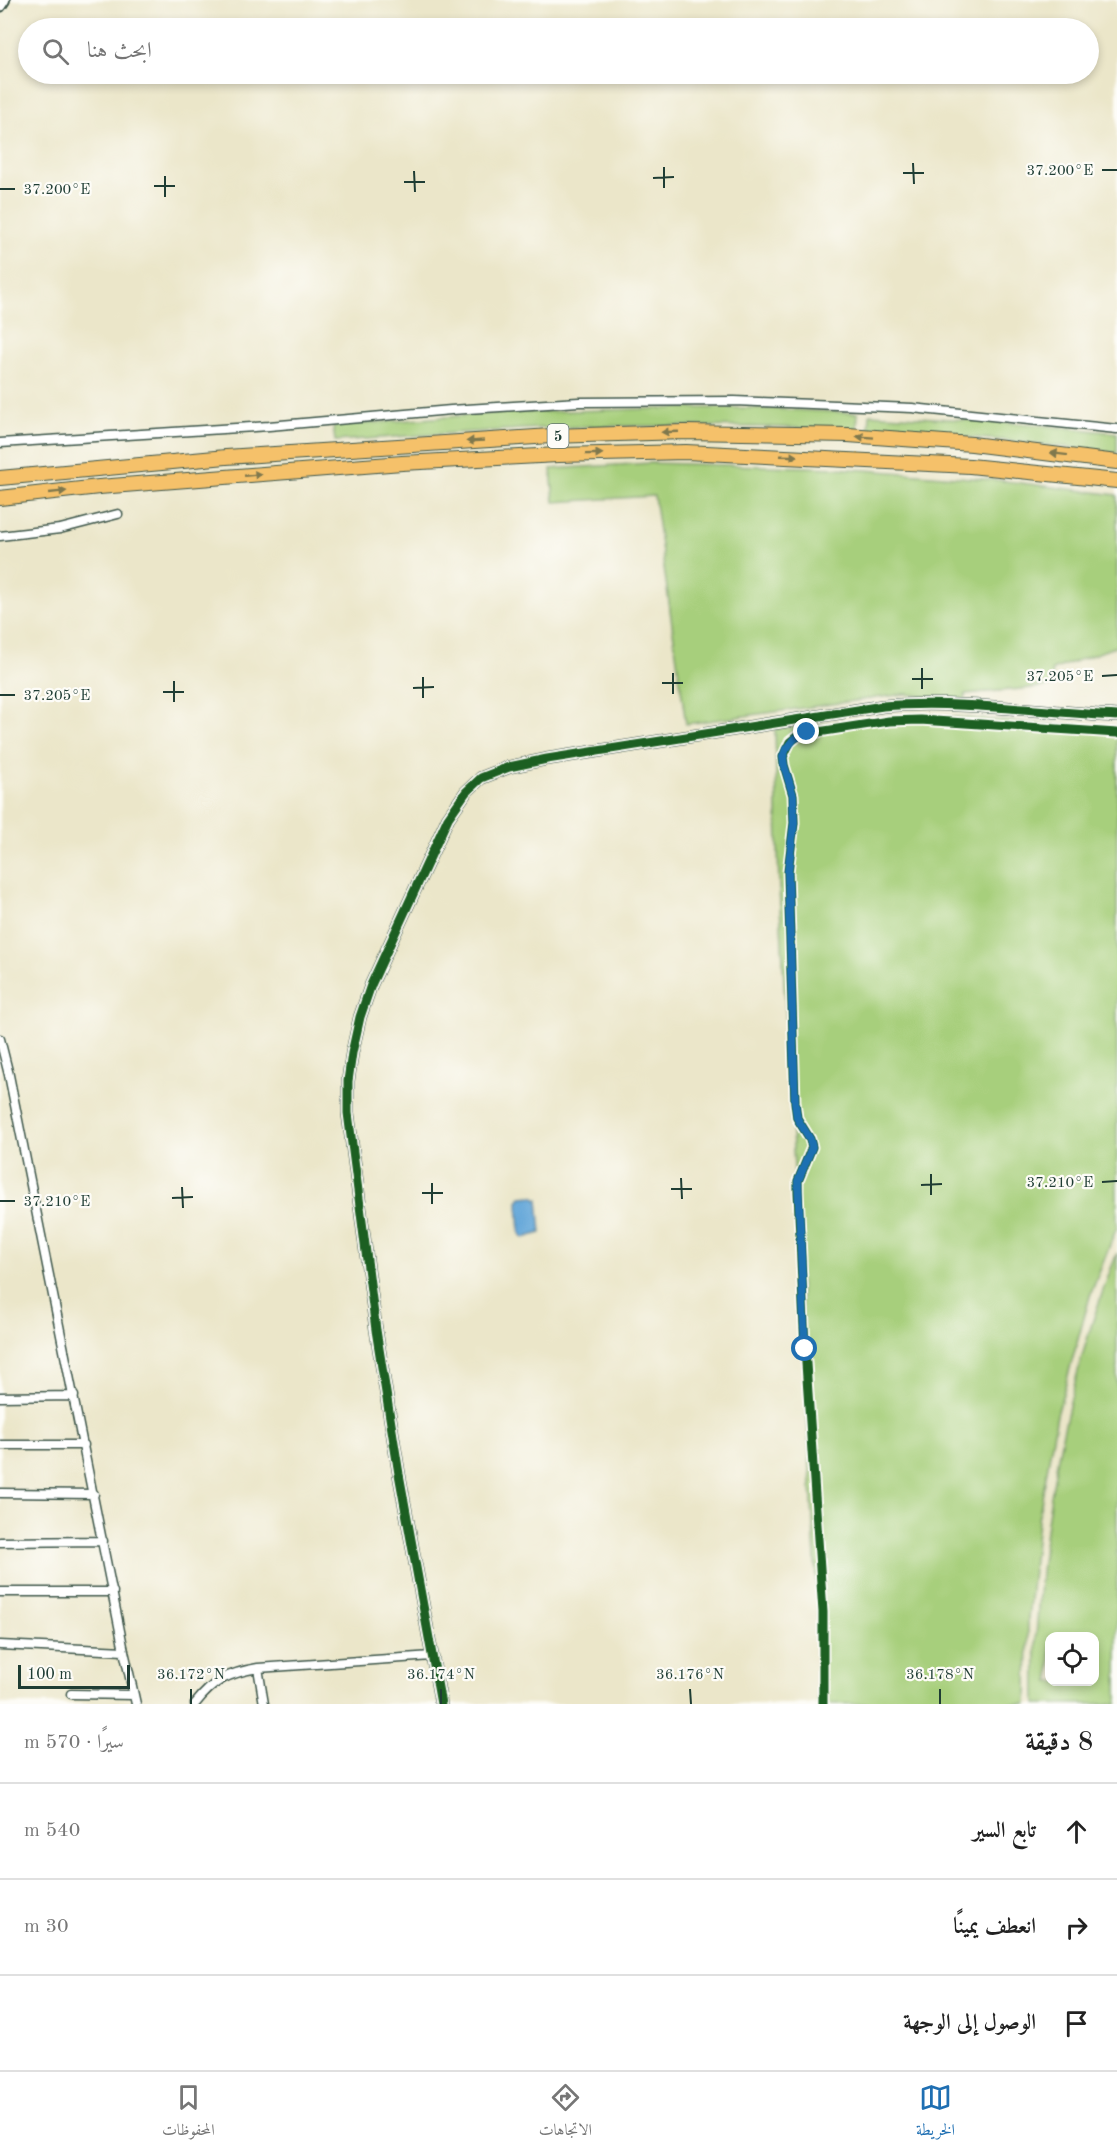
<!DOCTYPE html>
<html lang="ar">
<meta charset="utf-8">
<style>
body{margin:0;font-family:"Old Standard TT",Amiri,serif;background:#f6f6f6;color:#222;direction:rtl}
.controls{position:absolute;right:18px;bottom:18px;display:grid;overflow:hidden;border-radius:12px;box-shadow:0 3px 9px #0003}
.controls button{width:54px;height:54px;display:grid;place-items:center;padding:0;border:0;border-bottom:2px solid #e0e0e0;background:#fff;color:#222;font:30px sans-serif}
.scale{position:absolute;left:18px;bottom:15px;width:112px;box-sizing:border-box;padding-left:6px;border:3px solid #1f3d34;border-top:0;font-size:16px;line-height:21px;white-space:nowrap;color:#1f3d34;-webkit-text-stroke:4px #fdfcf7;paint-order:stroke}
.stop{position:absolute;width:18px;height:18px;margin:-14px;border:4px solid #1f6fb2;border-radius:50%;background:#fff}
.stop.end{background:#1f6fb2;border-color:#fff;box-shadow:0 2px 6px #0008}
.list{margin:0;padding:0;list-style:none}
h2{display:flex;justify-content:space-between;align-items:center;height:78px;margin:0;padding:0 24px;font-size:26px}
h2 small{font-size:20px;font-weight:400;color:#767676}
.list li{display:grid;grid-template-columns:39px 1fr auto;gap:18px;align-items:center;box-sizing:border-box;height:96px;padding:0 24px;border-top:2px solid #e0e0e0}
.list b{display:block;font-size:22px;white-space:nowrap}
.list em{font-size:20px;font-style:normal;color:#767676}
.icon{flex:none;width:33px;height:33px;fill:none;stroke:currentColor;stroke-width:2;stroke-linecap:round;stroke-linejoin:round}
.map{position:relative;flex:none;width:1117px;height:1704px;overflow:hidden;direction:ltr}
.search{position:absolute;background:#fff;box-shadow:0 3px 9px #0003;left:18px;right:18px;top:18px;height:66px;display:flex;align-items:center;gap:15px;box-sizing:border-box;padding:0 21px;border-radius:33px;color:#767676;font-size:22px}
.sheet{height:366px;background:#fff}
nav{display:flex;justify-content:space-around;align-items:center;box-sizing:border-box;height:84px;border-top:2px solid #e0e0e0;background:#fff;font-size:16px;color:#767676}
nav a{display:grid;justify-items:center;gap:3px}
nav .on{color:#1f6fb2}
.map>svg:first-child{display:block}
.green{fill:#a7cf7b;stroke:#638658;stroke-width:1.5;fill-rule:evenodd}
.water{fill:#65a7d9;stroke:#427286;stroke-width:1.5}
.lines{fill:none;stroke-linecap:round;stroke-linejoin:round}
.minor-casing{stroke:#3e564a;stroke-width:11}
.tertiary-casing{stroke:#3e564a;stroke-width:14}
.trunk-casing{stroke:#3e564a;stroke-width:16}
.minor{stroke:#fff;stroke-width:8}
.tertiary{stroke:#fff;stroke-width:10}
.trunk{stroke:#f5c16b;stroke-width:14}
.cycleway-casing{stroke:#fdfcf7;stroke-width:13}
.cycleway{stroke:#1b5e20;stroke-width:9}
.oneway{fill:#7f784d}
.route{stroke:#1f6fb2;stroke-width:8}
.ticks{fill:none;stroke:#1f3d34;stroke-width:2}
.labels{text-anchor:middle;stroke-width:4.5;stroke-linejoin:round;paint-order:stroke}
.shield{fill:#fdfcf7;stroke:#62766e;stroke-width:1.5}
.shield-label{font-size:15px;font-weight:bold;fill:#1f3d34}
.ticks-label{font-size:15px;text-anchor:middle;fill:#1f3d34;stroke:#fdfcf7;stroke-width:4.5;stroke-linejoin:round;paint-order:stroke}
</style>
<div class="map">
<svg width="1117" height="1704" viewBox="0 0 1117 1704">
<rect width="100%" height="100%" fill="#fdfcf7"/>
<filter id="ink" filterUnits="userSpaceOnUse"><feTurbulence type="fractalNoise" baseFrequency=".0167" numOctaves="2"/><feDisplacementMap in="SourceGraphic" scale="12" xChannelSelector="R" yChannelSelector="G"/><feConvolveMatrix kernelMatrix="1 2 1 2 8 2 1 2 1" color-interpolation-filters="sRGB"/></filter>
<filter id="wash" filterUnits="userSpaceOnUse"><feTurbulence type="fractalNoise" baseFrequency=".008" numOctaves="4" result="noise"/><feDisplacementMap in="SourceGraphic" scale="24" xChannelSelector="R" yChannelSelector="G"/><feGaussianBlur stdDeviation="1.35" result="paint"/><feColorMatrix in="noise" values="0 0 0 0 0 0 0 0 0 0 0 0 0 0 0 0 0 1.4 0 .05"/><feComposite in="paint" operator="in"/></filter>
<g filter="url(#wash)">
<rect width="100%" height="100%" fill="#ebe6c9"/>
<path class="green" d="M683 408H750L858 413 857 429C772 427 687 425 602 426 513 428 424 435 335 441L333 426 497 413Z
M870 414 1029 424 1117 433V453L1002 440 869 430Z
M651 463 838 468 997 480 1117 495V646L1052 670 1053 686 965 694V701L905 694 686 724 654 496 554 502 551 469Z
M913 714 1117 729V1227L1090 1296 1057 1415 1038 1520 1028 1619 1027 1704H818V1614L779 887 775 729Z
M1117 1253V1704H1036C1036 1677 1035 1649 1037 1622 1045 1496 1071 1370 1117 1253ZM1050 1636H1094V1682H1050Z"/>
<path class="water" d="M533 1196 538 1199 541 1233 524 1238 520 1233 518 1201 521 1197Z"/>
</g>
<g filter="url(#ink)">
<g class="lines">
<g class="minor-casing">
<path id="minor" d="M0 443 269 426 451 410 579 402 734 401 912 408 1117 429
M0 536 60 529 118 514
M0 1039 9 1075 124 1651 136 1704
M0 1397 74 1396
M0 1445H84
M0 1493 94 1494
M0 1542 103 1541
M0 1592H113
M0 1645 124 1651
M258 1668 264 1704
M71 1694 134 1695
M195 1704C214 1680 228 1673 258 1668L432 1656
M823 1704V1612L805 1349 798 1191V1181L812 1147 810 1139 797 1118 795 1102 788 872 794 823 793 795 784 765 783 757 790 742 799 735 889 721 920 720 1117 733"/>
</g>
<g class="tertiary-casing">
<path id="tertiary" d="M0 6 4 0
M441 1704 399 1474 376 1330 348 1113V1081L352 1053 360 1017 371 985 448 818 466 792 481 778 509 767 547 759 883 706C961 700 1039 712 1117 716"/>
</g>
<g class="trunk-casing">
<path id="trunk" d="M0 478 226 457 551 436 684 432 848 435 972 444 1117 462
M0 498 99 487 402 463 558 455 686 452 970 466 1117 481"/>
</g>
<use href="#minor" class="minor"/>
<use href="#tertiary" class="tertiary"/>
<use href="#trunk" class="trunk"/>
<g class="cycleway-casing">
<path id="cycleway" d="M441 1704 399 1474 376 1330 348 1113V1081L352 1053 360 1017 371 985 448 818 466 792 481 778 509 767 547 759 883 706C961 700 1039 712 1117 716
M823 1704V1612L805 1349 798 1191V1181L812 1147 810 1139 797 1118 795 1102 788 872 794 823 793 795 784 765 783 757 790 742 799 735 889 721 920 720 1117 733"/>
</g>
<use href="#cycleway" class="cycleway"/>
</g>
<defs><path id="oneway-solid" d="M-6-.8H1V-3.2L6.5 0L1 3.2V.8H-6Z" transform="scale(1.5)"/></defs>
<g class="oneway">
<use href="#oneway-solid" transform="translate(670 432) rotate(178)"/>
<use href="#oneway-solid" transform="translate(865 437) rotate(-176)"/>
<use href="#oneway-solid" transform="translate(475 441) rotate(177)"/>
<use href="#oneway-solid" transform="translate(594 454) rotate(-1)"/>
<use href="#oneway-solid" transform="translate(1059 454) rotate(-173)"/>
<use href="#oneway-solid" transform="translate(789 456) rotate(2)"/>
<use href="#oneway-solid" transform="translate(253 475) rotate(-5)"/>
<use href="#oneway-solid" transform="translate(58 492) rotate(-6)"/>
</g>
</g>
<g class="lines" filter="url(#ink)">
<path class="route" d="M805 1349 798 1181 812 1147 810 1139 797 1118 795 1102 788 872 794 823 793 795 784 765 783 757 786 749 794 739 807 732"/>
</g>
<path class="ticks" d="M913 163 914 184M664 167V188M1102 170H1117M414 171 415 192M903 173H924M165 176V197M653 178 674 177M404 182H425M154 186H175M0 189H15M922 668V689M673 673V694M1102 676 1117 675M423 677V698M912 679H933M174 681V702M662 683H683M413 688 434 687M163 692H184M0 695H15M931 1174V1195M681 1178 682 1199M1102 1182 1117 1181M432 1183V1204M921 1185 942 1184M182 1187 183 1208M671 1189H692M422 1193H443M172 1198 193 1197M0 1201H15M191 1689V1704M441 1689V1704M690 1689 691 1704M940 1689V1704"/>
<g class="labels">
<rect class="shield" x="547.5" y="424" width="21" height="24" rx="4.5"/>
<g class="shield-label">
<text x="558" y="441">5</text>
</g>
</g>
<g class="ticks-label">
<text x="1060" y="175">37.200°E</text>
<text x="57" y="194">37.200°E</text>
<text x="1060" y="681">37.205°E</text>
<text x="57" y="700">37.205°E</text>
<text x="1060" y="1187">37.210°E</text>
<text x="57" y="1206">37.210°E</text>
<text x="191" y="1679">36.172°N</text>
<text x="441" y="1679">36.174°N</text>
<text x="690" y="1679">36.176°N</text>
<text x="940" y="1679">36.178°N</text>
</g>
</svg>
<div class="controls">
<button><svg class="icon" aria-label="locate" viewBox="0 0 24 24"><circle cx="12" cy="12" r="6"/><path d="M12 2v4M12 18v4M2 12h4M18 12h4"/></svg></button>
</div>
<div class="scale">100 m</div>
<div class="stop" style="left:805px;top:1349px"></div>
<div class="stop end" style="left:807px;top:732px"></div>
<div class="search"><svg class="icon" aria-label="search" viewBox="0 0 24 24"><circle cx="10" cy="10" r="6"/><path d="M15 15l6 6"/></svg>ابحث هنا</div>
</div>
<section class="sheet">
<h2>8 دقيقة<small>سيرًا · 570 m</small></h2>
<ul class="list">
<li><svg class="icon" aria-label="ahead" viewBox="0 0 24 24"><path d="M12 20V5M6 11l6-6 6 6"/></svg><div><b>تابع السير</b></div><em>540 m</em></li>
<li><svg class="icon" aria-label="right" viewBox="0 0 24 24"><path d="M7 20v-9h11M14 6l5 5-5 5"/></svg><div><b>انعطف يمينًا</b></div><em>30 m</em></li>
<li><svg class="icon" aria-label="arrive" viewBox="0 0 24 24"><path d="M6 21V4h12l-3 4 3 4H6"/></svg><div><b>الوصول إلى الوجهة</b></div></li>
</ul>
</section>
<nav>
<a class="on"><svg class="icon" aria-label="map" viewBox="0 0 24 24"><path d="M3 6l6-2 6 2 6-2v14l-6 2-6-2-6 2zM9 4v14M15 6v14"/></svg>الخريطة</a>
<a><svg class="icon" aria-label="directions" viewBox="0 0 24 24"><path d="M12 3l9 9-9 9-9-9zM9 14v-3h6M13 9l2 2-2 2"/></svg>الاتجاهات</a>
<a><svg class="icon" aria-label="saved" viewBox="0 0 24 24"><path d="M7 4h10v16l-5-4-5 4z"/></svg>المحفوظات</a>
</nav>
